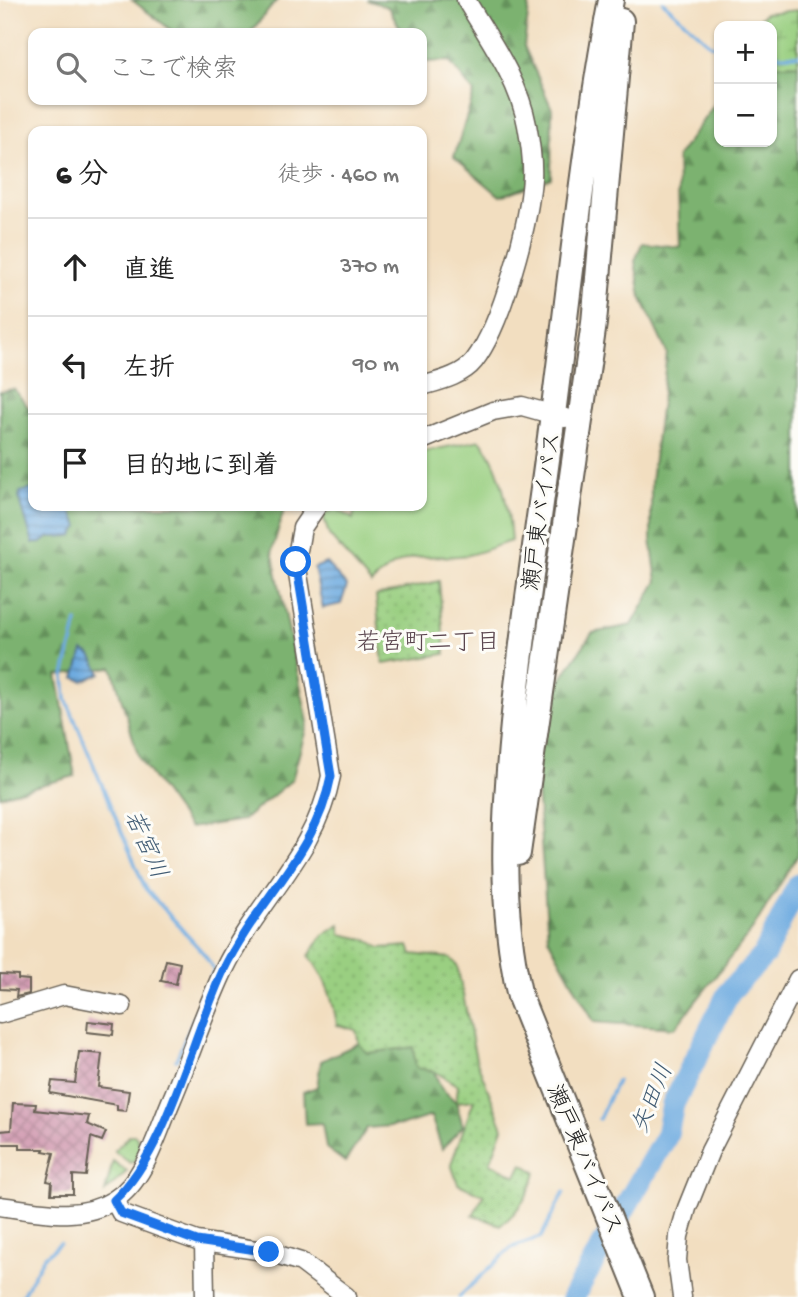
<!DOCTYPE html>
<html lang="ja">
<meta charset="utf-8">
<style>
body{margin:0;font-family:"Gochi Hand","Klee One",sans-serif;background:#f6f6f6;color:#222}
.controls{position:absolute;right:21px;top:21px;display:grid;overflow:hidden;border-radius:14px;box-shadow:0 2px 5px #0004}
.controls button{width:63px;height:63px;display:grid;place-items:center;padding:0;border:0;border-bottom:2px solid #e0e0e0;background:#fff;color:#222;font:35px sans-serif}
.stop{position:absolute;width:21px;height:21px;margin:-16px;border:5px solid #1a73e8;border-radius:50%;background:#fff}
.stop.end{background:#1a73e8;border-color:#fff;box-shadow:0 2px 7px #0008}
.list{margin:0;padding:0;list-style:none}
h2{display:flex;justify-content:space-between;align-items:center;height:91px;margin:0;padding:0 28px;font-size:30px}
h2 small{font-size:23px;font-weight:400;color:#767676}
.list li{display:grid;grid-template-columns:46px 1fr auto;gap:21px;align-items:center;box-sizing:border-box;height:98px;padding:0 28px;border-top:2px solid #e0e0e0}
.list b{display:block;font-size:26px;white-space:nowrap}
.list em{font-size:23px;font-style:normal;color:#767676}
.icon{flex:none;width:38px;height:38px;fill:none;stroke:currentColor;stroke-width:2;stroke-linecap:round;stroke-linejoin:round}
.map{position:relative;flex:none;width:798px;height:1297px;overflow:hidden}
.search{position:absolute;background:#fff;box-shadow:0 2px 5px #0004;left:28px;top:28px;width:399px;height:77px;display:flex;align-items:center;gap:18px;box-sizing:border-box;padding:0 24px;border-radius:14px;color:#767676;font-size:26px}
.panel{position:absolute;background:#fff;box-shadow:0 2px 5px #0004;left:28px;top:126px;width:399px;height:385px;border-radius:14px}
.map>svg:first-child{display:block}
.grass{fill:#9acf81;stroke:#5b764e;stroke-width:2}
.forest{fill:url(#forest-firs);stroke:#4c6746;stroke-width:2}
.wetland{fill:url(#wetland-marsh);stroke:#5b764e;stroke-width:2}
.garden{fill:url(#garden-dots);stroke:#5b764e;stroke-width:2}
.water{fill:url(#water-rules);stroke:#45647e;stroke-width:2}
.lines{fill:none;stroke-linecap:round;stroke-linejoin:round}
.stream{stroke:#6eabe0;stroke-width:3.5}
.river{stroke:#6eabe0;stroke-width:23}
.building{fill:url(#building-cross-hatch)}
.minor-casing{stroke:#676055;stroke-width:21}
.highway-casing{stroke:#676055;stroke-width:28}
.minor{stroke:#fff;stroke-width:18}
.highway{stroke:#fff;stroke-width:24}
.route{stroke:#1a73e8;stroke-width:9}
.labels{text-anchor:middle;stroke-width:6;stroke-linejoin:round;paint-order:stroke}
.street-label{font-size:23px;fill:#1c1c1c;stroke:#fdfcf7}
.neighbourhood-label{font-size:24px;fill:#5a454e;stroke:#fdfcf7}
.water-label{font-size:24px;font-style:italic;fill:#415c74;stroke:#fdfcf7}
</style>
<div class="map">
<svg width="798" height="1297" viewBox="0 0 798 1297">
<defs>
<pattern id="forest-firs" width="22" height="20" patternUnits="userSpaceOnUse" patternTransform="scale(1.75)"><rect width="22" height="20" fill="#7bb26f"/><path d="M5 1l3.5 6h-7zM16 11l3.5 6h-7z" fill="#64905a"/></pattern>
<pattern id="wetland-marsh" width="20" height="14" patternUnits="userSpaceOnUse" patternTransform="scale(1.75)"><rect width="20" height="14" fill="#9acf81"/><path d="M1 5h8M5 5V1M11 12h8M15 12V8" fill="none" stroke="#84b16f"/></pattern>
<pattern id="garden-dots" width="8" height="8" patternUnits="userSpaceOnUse" patternTransform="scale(1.75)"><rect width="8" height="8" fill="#9acf81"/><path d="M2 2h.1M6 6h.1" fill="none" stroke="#84b16f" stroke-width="1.8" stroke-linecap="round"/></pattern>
<pattern id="water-rules" width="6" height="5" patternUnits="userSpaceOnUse" patternTransform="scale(1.75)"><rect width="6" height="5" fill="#6eabe0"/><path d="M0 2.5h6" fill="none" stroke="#5a8ab5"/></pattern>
<pattern id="building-cross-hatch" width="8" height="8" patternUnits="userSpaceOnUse" patternTransform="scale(1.75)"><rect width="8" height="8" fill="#cd91aa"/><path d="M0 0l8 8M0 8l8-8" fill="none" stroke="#a6768a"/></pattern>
</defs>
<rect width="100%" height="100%" fill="#fdfcf7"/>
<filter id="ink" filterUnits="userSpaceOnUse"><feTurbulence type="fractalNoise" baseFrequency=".0143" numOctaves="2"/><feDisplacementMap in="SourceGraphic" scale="14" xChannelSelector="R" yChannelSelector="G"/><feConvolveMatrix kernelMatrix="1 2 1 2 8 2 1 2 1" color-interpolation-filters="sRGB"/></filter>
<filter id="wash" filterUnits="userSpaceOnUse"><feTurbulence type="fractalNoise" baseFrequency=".00686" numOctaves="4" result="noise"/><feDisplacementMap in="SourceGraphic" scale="28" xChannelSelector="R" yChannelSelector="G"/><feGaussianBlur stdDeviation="1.57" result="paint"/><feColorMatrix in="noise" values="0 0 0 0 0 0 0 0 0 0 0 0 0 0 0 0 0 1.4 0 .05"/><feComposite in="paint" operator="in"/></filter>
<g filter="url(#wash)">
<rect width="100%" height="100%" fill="#f2dec0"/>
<path class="grass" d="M480 440C501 464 509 509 511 541 497 545 483 552 468 555 422 561 410 545 371 584L329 535 323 515 336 508 353 519 355 506H422V452Z
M130 1135H135L142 1147 135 1160 130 1163 114 1151Z
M113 1161 127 1171 105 1192Z"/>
<path class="forest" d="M132 0H277L250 33H175Z
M367 0H530L524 46 552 109 551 178 500 196 454 157 474 93 449 61 422 62V33H403L388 7Z
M798 64V855L752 930 675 1028 594 1022 548 938 536 774 540 711 592 633 632 625 657 581 651 540V482L667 353 641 297 635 261 642 243 680 247 677 157 719 98V142H772V65Z
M14 389 33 413V506H285L272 551 308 722 292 780 243 820 189 828 139 758 112 667 57 675 75 776 0 796V391Z
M359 1043 367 1053 413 1047 434 1071 441 1088 456 1102 463 1126 442 1149 431 1116 403 1125 367 1128 345 1162 326 1148 322 1123 305 1124 303 1092 317 1087 321 1061Z"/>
<path class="wetland" d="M798 10V64L772 65V26H753L765 13Z"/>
<path class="garden" d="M439 581 445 654 383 664 376 596Z
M340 924 341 934 368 940 380 948 409 946 412 954 450 958 457 965 476 1059 503 1128 490 1163 516 1176 522 1164 536 1172C530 1195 519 1211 501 1225L473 1215 484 1195 458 1184 451 1164 474 1100 456 1102 458 1086 434 1071 416 1068 413 1047 367 1053 359 1043 356 1030 337 1025C333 999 326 977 309 956L323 935Z"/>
<path class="water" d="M33 489V506H68L79 526 73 536 50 537 41 543H33L19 498 20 492Z
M326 563 347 586 341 604 323 608 314 568Z
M83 651 91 655 101 673 83 681 75 678Z"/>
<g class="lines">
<path class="stream" d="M663 2 710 44 719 48
M772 55H798
M77 622 64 676 66 699 145 888 204 954 214 970 176 1060
M599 1119 617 1081
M21 1297 44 1257 60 1243
M459 1297 511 1248 541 1237 564 1192"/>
<path class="river" d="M573 1297 667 1135 673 1104 729 992 764 955 798 885"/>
</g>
<g id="blocks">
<path class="building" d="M166 960 180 963 176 984 161 981Z
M0 974 18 975V979L29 980V994L16 997 17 990 0 989Z
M88 1021 114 1024 113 1035 87 1032Z
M79 1052 102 1054 98 1087 129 1091 126 1111 117 1110V1105L50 1093 52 1081 75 1083Z
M13 1103 36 1104 35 1110 89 1116 87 1124 106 1132 102 1141 91 1137 86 1176 73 1175V1194H51L52 1182 47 1181 54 1153 43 1151 44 1149H20V1144H0V1131L11 1130Z"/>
</g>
</g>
<g filter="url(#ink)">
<use href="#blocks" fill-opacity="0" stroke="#676055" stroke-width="2"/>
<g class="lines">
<g class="minor-casing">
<path id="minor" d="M422 386C439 381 462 376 474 361 502 325 529 224 532 178 533 162 530 141 527 125 519 80 489 39 466 0
M422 440 493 411 522 406 565 418
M0 1014 64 995 122 1006
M114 1200 121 1213 197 1241 269 1252 301 1262 347 1297
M0 1206C37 1211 80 1222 114 1200 145 1181 158 1131 172 1099 190 1057 204 1012 224 970 257 901 316 854 331 776L296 562 302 528 317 506
M204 1243 205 1297
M682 1297 677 1260 679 1236 687 1208 710 1151 798 979"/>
</g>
<g class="highway-casing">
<path id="highway" d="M611 0C585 137 571 275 553 414 540 517 523 620 513 724 504 817 499 905 520 997L641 1297
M518 853 594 323 621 21"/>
</g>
<use href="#minor" class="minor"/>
<use href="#highway" class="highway"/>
</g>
</g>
<g class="lines" filter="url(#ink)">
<path class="route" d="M269 1252 197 1241 121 1213 114 1200C167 1152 192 1037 223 971 256 901 316 855 331 776L296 562"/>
</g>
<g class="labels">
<g class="street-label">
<text transform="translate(540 511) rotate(-82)" y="8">瀬戸東バイパス</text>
<text transform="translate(586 1159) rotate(67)" y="8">瀬戸東バイパス</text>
</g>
<g class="neighbourhood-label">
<text x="428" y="649">若宮町二丁目</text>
</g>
<g class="water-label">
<text transform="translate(147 844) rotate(66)" y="8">若宮川</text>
<text transform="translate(651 1098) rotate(-68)" y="8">矢田川</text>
</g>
</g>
</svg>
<div class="controls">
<button>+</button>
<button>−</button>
</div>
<div class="stop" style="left:296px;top:562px"></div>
<div class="stop end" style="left:269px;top:1252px"></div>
<div class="search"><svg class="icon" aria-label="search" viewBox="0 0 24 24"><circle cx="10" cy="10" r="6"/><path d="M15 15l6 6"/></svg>ここで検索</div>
<section class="panel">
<h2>6 分<small>徒歩 · 460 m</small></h2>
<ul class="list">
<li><svg class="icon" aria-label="ahead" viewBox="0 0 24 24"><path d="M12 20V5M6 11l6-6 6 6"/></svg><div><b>直進</b></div><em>370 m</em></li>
<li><svg class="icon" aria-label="left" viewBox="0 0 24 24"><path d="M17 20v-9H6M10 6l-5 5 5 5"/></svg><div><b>左折</b></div><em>90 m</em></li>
<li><svg class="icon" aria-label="arrive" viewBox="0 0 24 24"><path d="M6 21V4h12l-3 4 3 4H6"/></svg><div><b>目的地に到着</b></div></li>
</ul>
</section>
</div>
